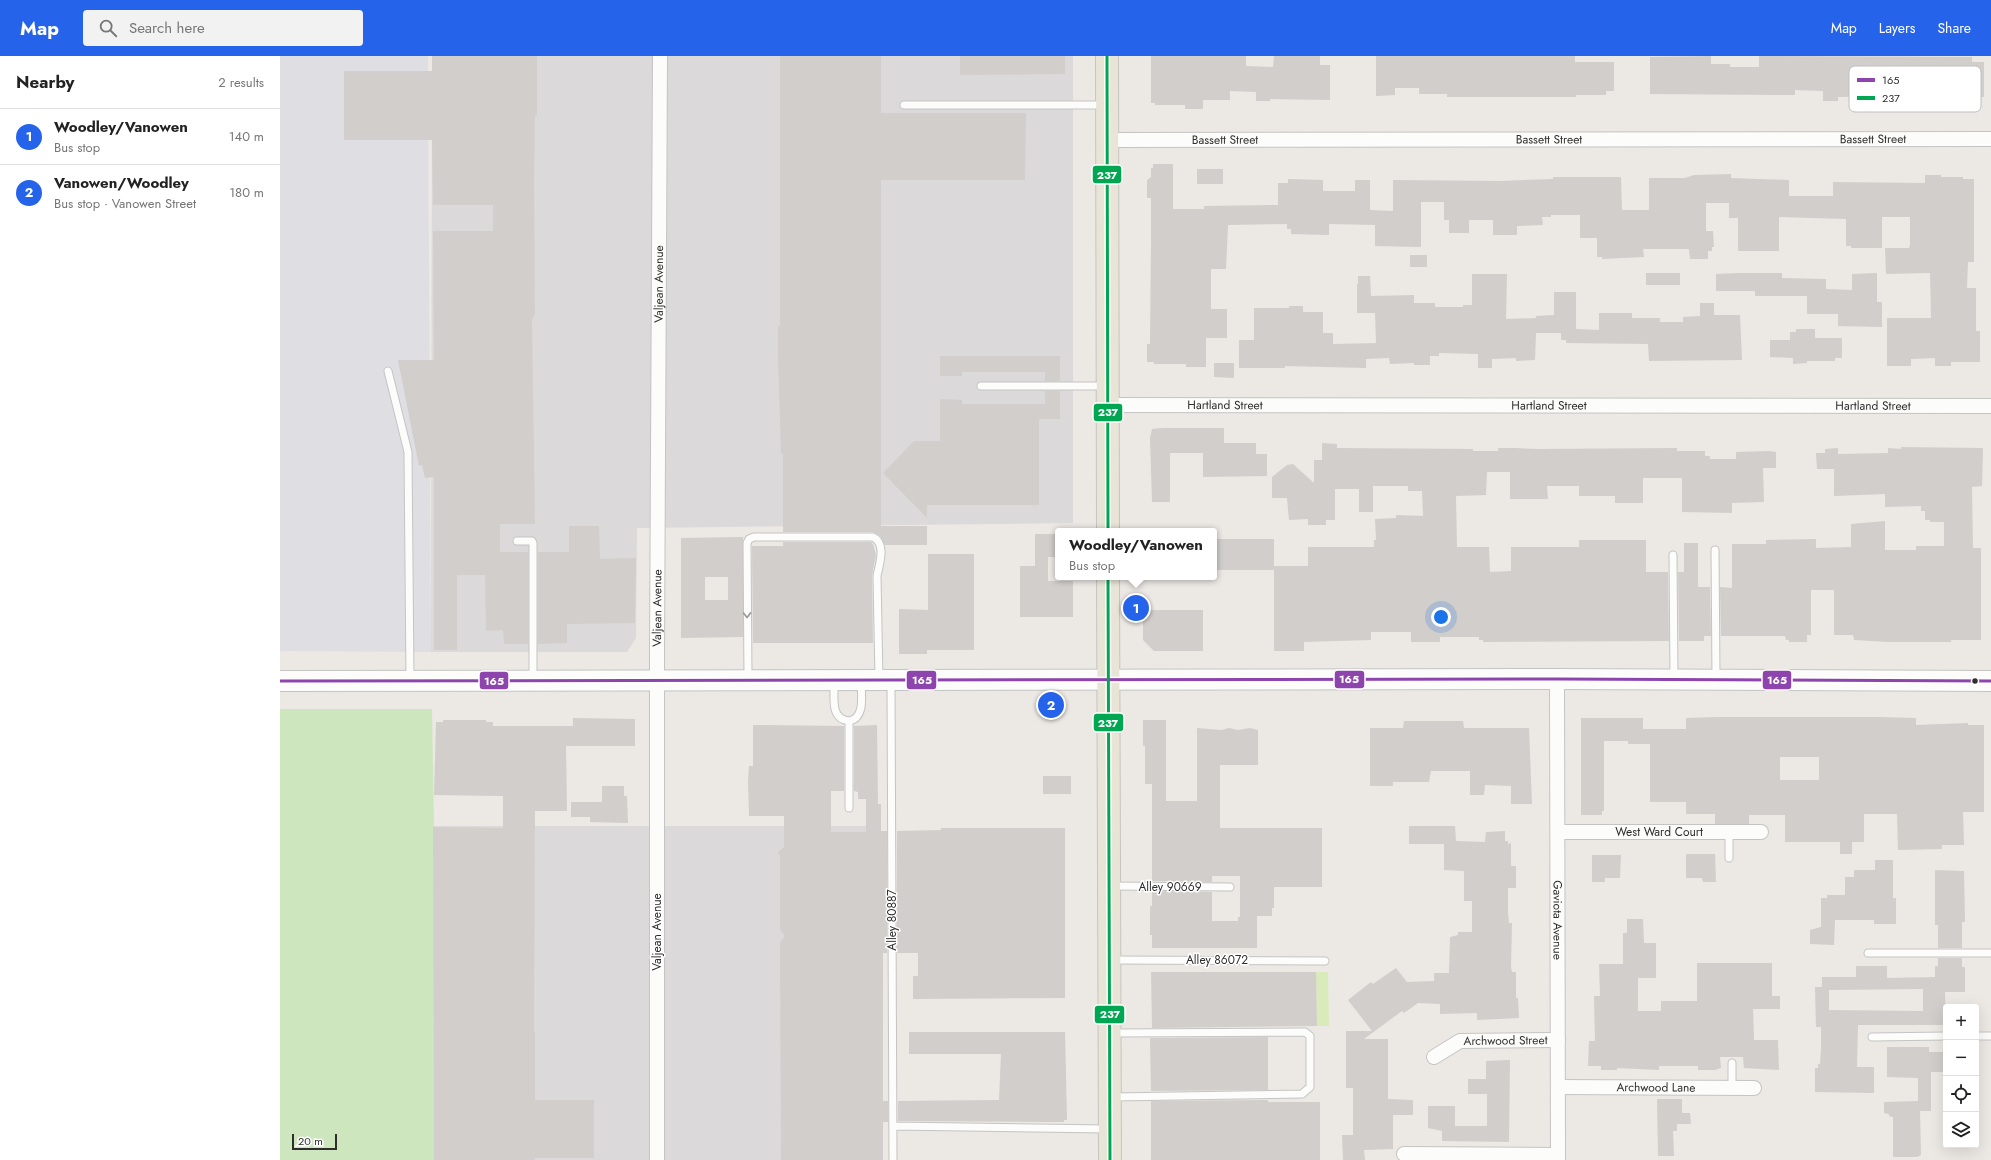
<!DOCTYPE html>
<meta charset="utf-8">
<style>
body{margin:0;font-family:Jost,sans-serif;background:#f2f2f2;color:#222}
.controls{position:absolute;right:12px;bottom:12px;display:grid;overflow:hidden;border-radius:4px;box-shadow:0 4px 16px #0002}
.controls button{width:36px;height:36px;display:grid;place-items:center;padding:0;border:0;border-bottom:1px solid #e0e0e0;background:#fff;color:#222;font:20px sans-serif}
.scale{position:absolute;left:12px;bottom:10px;width:45px;box-sizing:border-box;padding-left:4px;border:2px solid #2e2e2e;border-top:0;font-size:11px;line-height:14px;white-space:nowrap;color:#2e2e2e;-webkit-text-stroke:3px #fff;paint-order:stroke}
.you{position:absolute;left:1161px;top:561px;width:14px;height:14px;margin:-10px;border:3px solid #fff;border-radius:50%;background:#1a73e8;box-shadow:0 0 0 6px #1a73e833}
.badge{display:grid;place-items:center;width:26px;height:26px;border-radius:50%;background:#2563eb;color:#fff;font-size:13px;font-weight:700}
.pin{position:absolute;translate:-50% -50%;border:2px solid #fff;box-shadow:0 1px 4px #0006}
.popup{position:absolute;left:775px;top:472px;width:162px;height:52px;box-sizing:border-box;display:grid;place-content:center;border-radius:4px;background:#fff;filter:drop-shadow(0 1px 3px #0005);font-size:13px;white-space:nowrap;color:#767676}
.popup b{font-size:15px;color:#222}
.popup::after{content:'';position:absolute;left:50%;top:100%;margin-left:-8px;border:8px solid transparent;border-top-color:#fff}
.list{margin:0;padding:0;list-style:none}
h2{display:flex;justify-content:space-between;align-items:center;height:52px;margin:0;padding:0 16px;font-size:17px}
h2 small{font-size:13px;font-weight:400;color:#767676}
.list li{display:grid;grid-template-columns:26px 1fr auto;gap:12px;align-items:center;box-sizing:border-box;height:56px;padding:0 16px;border-top:1px solid #e0e0e0}
.list b{display:block;font-size:15px;white-space:nowrap}
.list p{margin:0;font-size:13px;white-space:nowrap;color:#767676}
.list em{font-size:13px;font-style:normal;color:#767676}
.icon{flex:none;width:22px;height:22px;fill:none;stroke:currentColor;stroke-width:2;stroke-linecap:round;stroke-linejoin:round}
.map{position:relative;flex:none;width:1711px;height:1104px;overflow:hidden}
header{display:flex;align-items:center;gap:24px;box-sizing:border-box;height:56px;padding:0 20px;background:#2563eb;color:#fff}
header strong{font-size:19px}
nav{display:flex;gap:22px;margin-inline-start:auto;font-size:14px}
.search{width:280px;height:36px;background:#f2f2f2;display:flex;align-items:center;gap:10px;box-sizing:border-box;padding:0 14px;border-radius:4px;color:#767676;font-size:15px}
main{display:flex}
aside{flex:1;background:#fff}
.map>svg:first-child{display:block}
.industrial{fill:#dcd9db}
.airport{fill:#dfdee2}
.green{fill:#cee6be}
.pitch{fill:#d9eabb}
.building{fill:#d1cecb;fill-rule:evenodd}
.lines{fill:none;stroke-linecap:round;stroke-linejoin:round}
.service-casing{stroke:#c5c4c5;stroke-width:9}
.minor-casing{stroke:#c5c4c5;stroke-width:16}
.secondary-casing{stroke:#c5c4c5;stroke-width:22}
.primary-casing{stroke:#c6c5c4;stroke-width:24}
.service{stroke:#fcfcfb;stroke-width:7}
.minor{stroke:#fcfcfb;stroke-width:14}
.secondary{stroke:#fcfcfb;stroke-width:20}
.primary{stroke:#e8e4d6;stroke-width:22}
.bus-1-casing{stroke:#fff;stroke-width:6}
.bus-2-casing{stroke:#fff;stroke-width:6}
.bus-1{stroke:#8e44ad;stroke-width:3}
.bus-2{stroke:#00a651;stroke-width:3}
.oneway{stroke:#959594}
.bus-dot{fill:#2e2e2e;stroke:#fff;stroke-width:1.5}
.labels{text-anchor:middle;stroke-width:3;stroke-linejoin:round;paint-order:stroke}
.street-label{font-size:12px;fill:#2e2e2e;stroke:#fff}
.key{fill:#fff;stroke:#c0c0c0;stroke-width:1}
.key-label{font-size:11px;fill:#2e2e2e}
.line-badge{stroke:#fff;stroke-width:1.5}
.badge-label{font-size:11px;text-anchor:middle;font-weight:bold;fill:#fff}
</style>
<header>
<strong>Map</strong>
<div class="search"><svg class="icon" aria-label="search" viewBox="0 0 24 24"><circle cx="10" cy="10" r="6"/><path d="M15 15l6 6"/></svg>Search here</div>
<nav><a>Map</a><a>Layers</a><a>Share</a></nav>
</header>
<main>
<aside>
<h2>Nearby<small>2 results</small></h2>
<ul class="list">
<li><span class="badge">1</span><div><b>Woodley/Vanowen</b><p>Bus stop</p></div><em>140 m</em></li>
<li><span class="badge">2</span><div><b>Vanowen/Woodley</b><p>Bus stop · Vanowen Street</p></div><em>180 m</em></li>
</ul>
</aside>
<div class="map">
<svg width="1711" height="1104" viewBox="0 0 1711 1104">
<rect width="100%" height="100%" fill="#ece8e4"/>
<path class="industrial" d="M152 0H793V467L357 472 356 582 347 596H151Z
M154 770H601L602 1104H153Z"/>
<path class="airport" d="M0 0H148L151 596 0 595Z"/>
<path class="green" d="M0 653H152L154 770 153 1104H0Z"/>
<path class="pitch" d="M1036 916H1048L1049 970H1037Z"/>
<path class="building" d="M152 0H257V59H255L254 124 255 258 252 264 255 468H220V496H248V588H224L223 574 206 575 205 519H177V594H154V421L145 422 142 409 139 410 118 304H154L153 175H213V149H153L152 84H64V15H152Z
M500 0H601V57H746L745 124H601V470H647V489H605L600 480 593 476H503V398H501L498 301V270H500Z
M680 0H785V18L680 19Z
M871 0H966V10L993 11 994 0H1040V9H1050V44L990 43V45H976V36L950 35V44H923V53H905V49H875V47H871Z
M1096 0H1295V6H1334V35H1326V39H1296V41H1167V38H1139V32H1115V39L1096 40Z
M1431 0V8H1450V11H1479V0L1692 1V6H1704V41H1691V50L1640 49V40L1558 41V45H1543V35L1515 34V39L1370 38V1Z
M873 108H893V153H924V150L998 149V127H1008V123L1043 124V135H1075V124H1090V154L1113 155V124L1220 125 1273 123V121H1341L1342 154H1369V122H1405L1414 119 1451 118V122L1509 124V140H1553V126L1645 127V119H1661V121H1683V123H1694V206H1688L1687 232H1696V275H1700V306H1671V310H1655V302L1631 303V310H1607V262H1651L1650 217 1606 218 1605 192H1629L1630 189V161H1602V192H1571V190H1566V163L1499 161V195H1458V162H1449V147H1426V175H1433L1434 191H1432V195H1428V203H1410L1409 193H1363L1364 201 1322 203V201H1317V182H1300V159H1271V161H1262L1263 169 1237 170V179H1213V164H1189V177H1169V164H1164V146H1141V191L1095 190V169L1049 168V179L1011 178V173H1007V168L948 169 946 213H931V253H947V282H926V311H906V308H874V306H867V288H870L871 185V142H867V124L871 121V112H873Z
M917 113H943V128H917Z
M1130 199H1147V211H1130Z
M1366 217H1400V229H1366Z
M1458 217H1502V222L1546 223V233L1572 234V218L1597 217V246H1602V271L1558 270V258H1527V240H1475V235H1436V218Z
M1192 218H1227L1226 263 1256 262V260L1274 259V236H1296V273L1319 274V257H1352V262H1380V266H1403V261L1420 260V247H1434V259H1460L1462 304 1369 305 1368 288 1286 287V284H1281V277H1256L1255 304 1236 305V302L1212 303V312H1198V298L1159 297V300H1150V309H1134V307L1110 308 1109 302 1086 303V312L1005 310V312H959V284H974V252H1009V250H1023V256H1043V277H1053V288L1096 287 1095 257H1077V228H1078V220H1090L1091 240 1134 239V247H1155V251H1183V249H1192Z
M1516 273H1535V282H1562V302H1555V305H1527V307L1513 308V302L1490 301V284H1510V276H1516Z
M660 300H780V325H765V316H682V320H660Z
M934 307H954V322L934 321Z
M765 335H780V363H759V449H647V462L603 417 634 385H660V343L682 344V348H765Z
M883 372H944V387H976V398H987V420L923 421V397H890V446H872L870 382 872 373Z
M1042 387 1057 388V392L1193 393V395H1218V392H1234L1258 393 1397 392V395H1425V400H1430V403H1456V396L1489 395 1496 396V412H1483L1484 446 1452 447V457L1402 456V422H1363V447H1335V440H1299V430H1267L1268 443H1230V416H1207L1206 439 1176 440 1177 491H1209L1210 516 1231 515V491H1299V484H1366V516H1388L1389 585 1203 586V584H1199V581H1160V586H1131V576H1091V584L1024 586V595H994V510H1028V491H1094V484H1096L1095 463 1116 462V459L1143 460 1142 435H1128V430H1093V456H1079V433H1055V464H1046V469H1028V463L1009 464 1007 442H992V421L1007 409 1013 408 1034 427V404H1042Z
M1621 391 1703 392 1702 430 1692 431 1693 492H1701V584H1671V586H1608L1574 584 1573 579H1554V534H1531V579H1527V586H1509V584H1506L1505 580H1441L1440 531 1452 532V488H1486V484L1536 483V492L1571 491V468L1605 465V494H1636V490H1664V466H1650V464H1645V455H1641V450L1605 451V438L1554 440V413H1537L1536 397H1545V393L1558 392V398L1608 397V392L1621 393Z
M289 470H319L320 503 356 502 355 567 287 568V587L258 588V496H289Z
M755 478H778V501H768V525H793V561H740V510H755Z
M463 481V581L401 582V482ZM425 521H448V544H425Z
M934 483H994V514H934Z
M503 486H591L593 488 596 499 592 520 593 587H473L472 490H503Z
M1404 487H1418V531H1430L1431 580H1424V585H1399L1398 516H1404Z
M648 498H694V594H647V598H619V553L648 554Z
M863 554H923V595H874L863 584Z
M1438 661H1598L1636 662V669L1688 667V669H1704V756H1683L1684 789H1662V793L1618 794 1617 758H1584V786H1572V798H1560V786H1505V759H1469V768H1435V758H1406V746H1370V688H1348V685H1324V755H1322V759H1301V662H1363V673H1406V662ZM1500 701H1539V724H1500Z
M293 662 355 663V690H286L287 755H255L254 975H255V1044H314V1102H254L255 1104H154L153 771 223 772V740L154 739 156 666H163V664H206V666H213V670H293Z
M863 664H886V745H917V672L941 674 949 672 958 674 970 672 978 674V709H940V772H1042V831H994V852H992V860H977V892H872V879H870V850H872V835L932 836V865H958V861H960V820H932V826L872 825V728H865V690H863Z
M1124 665H1183L1184 672H1249L1252 748H1231V730L1205 729 1204 739H1190V715H1151L1149 726H1113V730H1090V672H1123Z
M473 669 564 670V735H551V776H586V743H578V736L574 735V670L597 669 598 748H601V775H607V897H603V1045H608V1066H603V1104H501L500 886 505 880 500 874V800L498 796 504 791V760H469L468 725 469 710H473Z
M763 720H791V738H763Z
M322 730H344V740H347L348 767 310 766V761H291V746H322Z
M1129 770H1175L1176 785 1205 786 1206 776 1225 775V785H1228V788L1231 787V810H1236V832H1228V857L1229 867H1232L1231 911 1232 916H1236V942H1238L1239 962 1197 964V957L1160 958V948L1138 947 1124 957 1122 955 1084 983H1108V1043L1133 1044V1059H1113V1093L1084 1094 1085 1104H1063L1062 1079H1073V1032H1066V975H1092L1068 944 1091 926 1093 928 1116 912 1127 926 1154 925V917H1169L1170 881 1178 879V876H1192V845H1184V815L1164 814V788H1129Z
M661 772H785V942L633 943V920H638V897H617V775L661 774Z
M1406 798H1435L1436 826H1423L1422 822H1406Z
M1312 799H1341L1340 822H1325V826H1312Z
M1595 804H1613V842H1616V868H1594V864H1555L1554 889 1530 888V874L1541 871V842H1547V839H1565V821H1574V814H1595Z
M1655 814 1684 815 1685 866H1682V892H1658V869H1655Z
M1347 863H1363L1364 887H1376V922H1358V955H1381V945H1417V907H1492V940H1500V953H1473L1474 984H1498L1499 1014 1464 1012 1463 1001H1440L1441 1012 1435 1014H1418V1010H1379V1014L1337 1012V1014H1321V1010H1308L1309 985H1315L1314 940H1320L1319 908H1343V877H1347Z
M1658 902H1682V911H1685V936H1665L1666 969H1578L1577 1011H1594V1037L1535 1036V1012H1538V1008H1540L1541 993V971H1536L1535 931H1542V921H1576V910H1607V922L1655 921V910H1658ZM1643 933V955L1549 954V934Z
M871 916H1036L1037 970 872 972Z
M629 976H785L787 1064H784V1066H765L618 1065V1045L719 1044 721 998H629Z
M988 981V1034L871 1035 870 982Z
M1607 991H1649V996H1666V1016H1651V1055H1640L1641 1099 1637 1101H1613V1061L1609 1060V1058L1604 1057V1046L1638 1045V1022L1607 1021Z
M1230 1004 1229 1086 1162 1085V1075L1148 1072V1050H1175V1070H1207V1038H1188V1023H1206V1005Z
M1377 1043H1402V1057H1410L1411 1068H1397V1075H1393L1394 1100H1378Z
M988 1044V1046H1040V1104H871V1045Z"/>
<g class="lines">
<g class="service-casing">
<path id="service" d="M624 49H824
M108 315 128 396 130 623
M701 330H825
M237 485H252L253 487V624
M1435 494 1436 622
M1393 499 1394 622
M468 623 467 487 469 483 474 481H593C607 488 599 509 597 520L599 623
M554 625C555 640 549 663 569 665
M611 626 613 1104
M569 752V665C586 662 581 638 581 625
M1449 776V802
M831 830 950 831
M1588 897H1711
M832 904 1045 905
M831 977 1025 976 1030 980V1031L1022 1038 833 1041
M1696 980H1711
M1592 981 1666 980
M1452 1007V1032
M613 1070 828 1073"/>
</g>
<g class="minor-casing">
<g id="minor">
<path id="s1" d="M827 84 1711 83"/>
<path id="s2" d="M827 349 1711 350"/>
<path id="s3" d="M1277 623 1278 1104"/>
<path id="s4" d="M1278 776H1481"/>
<path id="s5" d="M1154 1001 1180 985 1278 984"/>
<path id="s6" d="M1278 1031 1474 1032"/>
<path d="M1124 1098 1278 1099"/>
<path id="s7" d="M377 1104V598L380 0"/>
</g>
</g>
<g class="secondary-casing">
<path id="secondary" d="M0 625 1277 623 1711 625"/>
</g>
<g class="primary-casing">
<path id="primary" d="M827 0 828 475
M828 521 830 1104"/>
</g>
<use href="#service" class="service"/>
<use href="#minor" class="minor"/>
<use href="#secondary" class="secondary"/>
<use href="#primary" class="primary"/>
<g class="bus-1-casing">
<path id="bus-1" d="M0 625 1277 623 1711 625"/>
</g>
<g class="bus-2-casing">
<path id="bus-2" d="M827 0 828 475
M828 521 830 1104"/>
</g>
<use href="#bus-1" class="bus-1"/>
<use href="#bus-2" class="bus-2"/>
</g>
<defs><path id="oneway-chevron" d="M-2-3.5L2.5 0L-2 3.5" fill="none" stroke-width="1.6" stroke-linecap="round" stroke-linejoin="round"/></defs>
<use class="oneway" href="#oneway-chevron" transform="translate(467 559) rotate(89)"/>
<circle class="bus-dot" cx="1695" cy="625" r="3.5"/>
<g class="labels">
<g class="street-label">
<text dy="4" stroke="none"><textPath href="#s1" startOffset="442">Bassett Street</textPath></text>
<text dy="4" stroke="none"><textPath href="#s1" startOffset="766">Bassett Street</textPath></text>
<text dy="4" stroke="none"><textPath href="#s1" startOffset="118">Bassett Street</textPath></text>
<text dy="4" stroke="none"><textPath href="#s7" startOffset="876">Valjean Avenue</textPath></text>
<text dy="4" stroke="none"><textPath href="#s2" startOffset="118">Hartland Street</textPath></text>
<text dy="4" stroke="none"><textPath href="#s2" startOffset="442">Hartland Street</textPath></text>
<text dy="4" stroke="none"><textPath href="#s2" startOffset="766">Hartland Street</textPath></text>
<text dy="4" stroke="none"><textPath href="#s7" startOffset="552">Valjean Avenue</textPath></text>
<text dy="4" stroke="none"><textPath href="#s4" startOffset="101">West Ward Court</textPath></text>
<text x="890" y="835">Alley 90669</text>
<text transform="translate(612 864) rotate(-90)" y="4">Alley 80887</text>
<text dy="4" stroke="none"><textPath href="#s3" startOffset="241">Gaviota Avenue</textPath></text>
<text transform="translate(377 876) rotate(-90)" y="4">Valjean Avenue</text>
<text x="937" y="908">Alley 86072</text>
<text dy="4" stroke="none"><textPath href="#s5" startOffset="76">Archwood Street</textPath></text>
<text dy="4" stroke="none"><textPath href="#s6" startOffset="98">Archwood Lane</textPath></text>
</g>
</g>
<rect x="1569" y="10" width="132" height="46" rx="6" class="key"/>
<rect x="1577" y="22" width="18" height="4" fill="#8e44ad"/>
<rect x="1577" y="40" width="18" height="4" fill="#00a651"/>
<g class="key-label">
<text x="1602" y="28">165</text>
<text x="1602" y="46">237</text>
</g>
<g class="line-badge">
<rect x="812" y="109" width="30" height="19" rx="4" fill="#00a651"/>
<rect x="813" y="347" width="30" height="19" rx="4" fill="#00a651"/>
<rect x="1054" y="614" width="31" height="19" rx="4" fill="#8e44ad"/>
<rect x="626" y="614" width="31" height="20" rx="4" fill="#8e44ad"/>
<rect x="1482" y="614" width="30" height="20" rx="4" fill="#8e44ad"/>
<rect x="199" y="615" width="30" height="19" rx="4" fill="#8e44ad"/>
<rect x="813" y="657" width="31" height="19" rx="4" fill="#00a651"/>
<rect x="814" y="949" width="31" height="19" rx="4" fill="#00a651"/>
</g>
<g class="badge-label">
<text x="827" y="123">237</text>
<text x="828" y="360">237</text>
<text x="1069" y="627">165</text>
<text x="642" y="628">165</text>
<text x="1497" y="628">165</text>
<text x="214" y="629">165</text>
<text x="828" y="671">237</text>
<text x="830" y="962">237</text>
</g>
</svg>
<div class="controls">
<button>+</button>
<button>−</button>
<button><svg class="icon" aria-label="locate" viewBox="0 0 24 24"><circle cx="12" cy="12" r="6"/><path d="M12 2v4M12 18v4M2 12h4M18 12h4"/></svg></button>
<button><svg class="icon" aria-label="layers" viewBox="0 0 24 24"><path d="M12 4l9 5-9 5-9-5zM3 14l9 5 9-5"/></svg></button>
</div>
<div class="scale">20 m</div>
<div class="you"></div>
<div class="pin badge" style="left:856px;top:552px">1</div>
<div class="popup"><b>Woodley/Vanowen</b>Bus stop</div>
<div class="pin badge" style="left:771px;top:649px">2</div>
</div>
</main>
